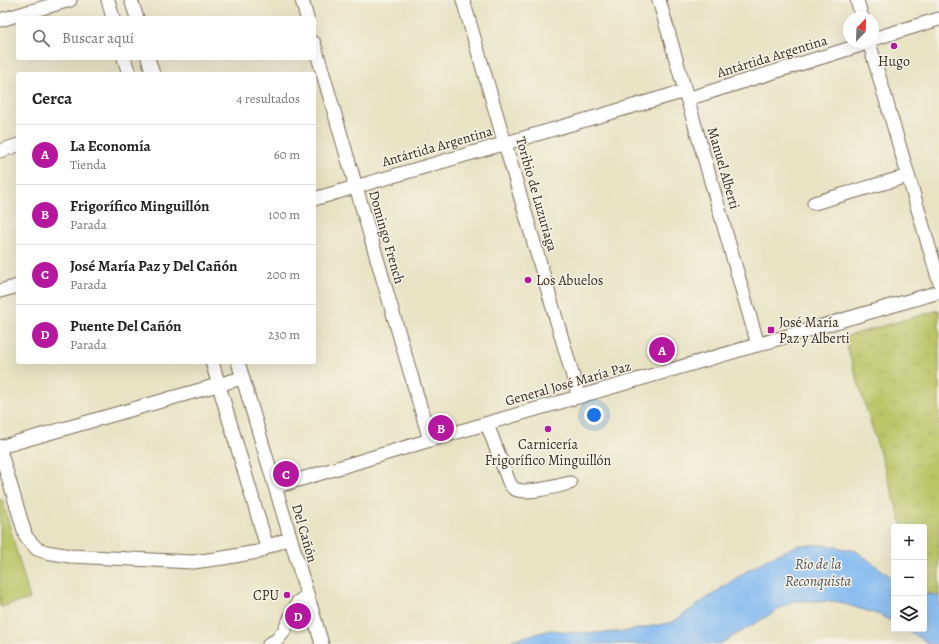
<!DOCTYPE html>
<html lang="es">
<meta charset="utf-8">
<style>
body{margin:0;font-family:Alegreya,serif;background:#f2f2f2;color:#222}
.controls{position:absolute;right:12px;bottom:12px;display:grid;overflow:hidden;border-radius:4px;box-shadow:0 4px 16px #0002}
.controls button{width:36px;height:36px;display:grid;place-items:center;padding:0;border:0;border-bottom:1px solid #e0e0e0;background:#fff;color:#222;font:20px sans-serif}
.compass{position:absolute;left:843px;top:12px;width:36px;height:36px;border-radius:50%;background:#fff;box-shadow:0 4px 16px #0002;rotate:23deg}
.you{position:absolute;left:594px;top:415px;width:14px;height:14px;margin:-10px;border:3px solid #fff;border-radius:50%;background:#1a73e8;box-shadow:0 0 0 6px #1a73e833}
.badge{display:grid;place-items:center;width:26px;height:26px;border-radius:50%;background:#b5179e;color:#fff;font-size:13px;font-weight:700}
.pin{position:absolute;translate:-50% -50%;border:2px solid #fff;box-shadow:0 1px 4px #0006}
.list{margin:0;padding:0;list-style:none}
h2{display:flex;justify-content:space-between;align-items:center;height:52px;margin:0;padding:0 16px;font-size:17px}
h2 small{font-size:13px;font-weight:400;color:#767676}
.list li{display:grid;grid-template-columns:26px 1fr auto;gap:12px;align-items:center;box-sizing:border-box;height:60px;padding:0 16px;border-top:1px solid #e0e0e0}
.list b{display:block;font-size:15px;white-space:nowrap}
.list p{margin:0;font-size:13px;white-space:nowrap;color:#767676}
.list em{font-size:13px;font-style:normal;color:#767676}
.icon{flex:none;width:22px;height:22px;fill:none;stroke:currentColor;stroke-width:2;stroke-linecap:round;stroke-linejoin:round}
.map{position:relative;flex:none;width:939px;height:644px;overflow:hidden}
.search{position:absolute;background:#fff;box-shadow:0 4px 16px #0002;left:16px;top:16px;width:300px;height:44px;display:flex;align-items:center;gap:10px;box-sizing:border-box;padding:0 14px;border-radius:4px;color:#767676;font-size:15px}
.panel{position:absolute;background:#fff;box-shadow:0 4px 16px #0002;left:16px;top:72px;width:300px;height:292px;border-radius:4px}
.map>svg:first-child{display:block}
.grass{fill:url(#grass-tufts);stroke:#7a7843}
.green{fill:#bac668;stroke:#7a7843}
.water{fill:#81b9f1;stroke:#5e7288}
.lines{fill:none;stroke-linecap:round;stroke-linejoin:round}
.minor-casing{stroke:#786b58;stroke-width:15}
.minor{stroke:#fff;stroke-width:13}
.poi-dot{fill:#b5179e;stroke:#f7f3e8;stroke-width:1.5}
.labels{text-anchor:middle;stroke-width:3;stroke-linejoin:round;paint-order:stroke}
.street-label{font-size:14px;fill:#3b2a1e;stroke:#f7f3e8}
.poi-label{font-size:14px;fill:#3b2a1e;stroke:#f7f3e8}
.water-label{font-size:15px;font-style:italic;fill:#50555d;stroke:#f7f3e8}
</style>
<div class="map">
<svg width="939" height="644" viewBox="0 0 939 644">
<defs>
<pattern id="grass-tufts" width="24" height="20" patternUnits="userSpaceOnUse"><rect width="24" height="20" fill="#bac668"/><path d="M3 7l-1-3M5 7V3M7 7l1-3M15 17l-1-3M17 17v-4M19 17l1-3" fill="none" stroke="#a1aa5a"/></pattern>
</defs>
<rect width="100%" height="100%" fill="#f7f3e8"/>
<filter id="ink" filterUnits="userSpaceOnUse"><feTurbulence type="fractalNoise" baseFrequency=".025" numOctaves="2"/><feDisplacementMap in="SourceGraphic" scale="8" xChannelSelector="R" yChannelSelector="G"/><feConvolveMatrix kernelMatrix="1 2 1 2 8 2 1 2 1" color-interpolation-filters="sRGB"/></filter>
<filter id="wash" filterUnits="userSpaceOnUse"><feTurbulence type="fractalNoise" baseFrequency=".012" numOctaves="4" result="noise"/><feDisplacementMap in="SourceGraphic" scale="16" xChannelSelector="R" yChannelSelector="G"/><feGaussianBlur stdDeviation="0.9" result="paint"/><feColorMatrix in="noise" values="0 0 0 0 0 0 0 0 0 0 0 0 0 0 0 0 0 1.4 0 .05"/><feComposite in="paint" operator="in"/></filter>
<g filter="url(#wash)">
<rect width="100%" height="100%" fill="#e9e3c4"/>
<path class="grass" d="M939 310V596L924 593V527H903L844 337Z"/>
<path class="green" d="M2 499 30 599 0 607V500Z"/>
<path class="water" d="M799 545H825L856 551 894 579V623L880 615 835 601H793L720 644H503L515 639 551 630 578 633 623 632 673 622 742 574 771 557Z
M924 593 939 596V644H930L905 629H924Z"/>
</g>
<g filter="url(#ink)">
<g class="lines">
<g class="minor-casing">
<path id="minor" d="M108 0 113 18
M131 0 137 18
M302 0 307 18
M463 0 579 397
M659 0 758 345
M857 0 862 18
M0 20 70 0
M873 39 939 19
M869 42 939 281
M314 43 430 440
M124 58 129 74
M148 58 153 74
M687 99 861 45 866 42
M0 151 18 145
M314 199 685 91
M814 203 908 176
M0 291 18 286
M212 362 267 547
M238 362 322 644
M487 424 509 482C510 484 512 488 515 489 527 495 557 486 570 483
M0 447 242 378
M0 450 26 537 37 549 46 552 70 556 193 562 223 558 251 553 259 552 267 547 290 538
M275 487 430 440 939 292
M269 644 277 640 284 631 298 602 307 596"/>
</g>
<use href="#minor" class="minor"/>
</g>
</g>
<g class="poi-dot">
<circle cx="894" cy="46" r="4"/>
<circle cx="528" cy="280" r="4"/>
<rect x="767" y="326" width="8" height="8" rx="2"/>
<circle cx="548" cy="429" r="4"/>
<circle cx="287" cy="595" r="4"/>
</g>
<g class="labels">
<g class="street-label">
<text transform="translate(772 56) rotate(-17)" y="5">Antártida Argentina</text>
<text transform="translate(437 146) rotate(-16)" y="5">Antártida Argentina</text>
<text transform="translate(724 168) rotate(74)" y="5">Manuel Alberti</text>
<text transform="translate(537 194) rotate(74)" y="5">Toribio de Luzuriaga</text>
<text transform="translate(387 237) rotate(74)" y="5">Domingo French</text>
<text transform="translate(568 383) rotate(-16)" y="5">General José María Paz</text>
<text transform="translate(305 533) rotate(74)" y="5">Del Cañón</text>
</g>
<g class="poi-label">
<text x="894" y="66">Hugo</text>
<text x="536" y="285" text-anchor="start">Los Abuelos</text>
<text x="779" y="327" text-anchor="start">José María<tspan x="779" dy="16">Paz y Alberti</tspan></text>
<text x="548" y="449">Carnicería<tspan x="548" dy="16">Frigorífico Minguillón</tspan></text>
<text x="279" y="600" text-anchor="end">CPU</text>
</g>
<g class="water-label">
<text x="818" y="569">Río de la<tspan x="818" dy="17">Reconquista</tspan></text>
</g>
</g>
</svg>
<div class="controls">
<button>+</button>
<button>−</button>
<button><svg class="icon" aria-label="layers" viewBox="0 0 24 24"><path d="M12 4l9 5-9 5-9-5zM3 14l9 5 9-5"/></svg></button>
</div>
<svg class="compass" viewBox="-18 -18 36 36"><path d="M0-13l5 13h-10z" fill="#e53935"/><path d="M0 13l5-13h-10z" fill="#767676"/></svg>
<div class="you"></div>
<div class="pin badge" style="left:662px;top:350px">A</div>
<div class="pin badge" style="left:441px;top:428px">B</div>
<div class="pin badge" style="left:286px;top:474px">C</div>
<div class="pin badge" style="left:298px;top:616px">D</div>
<div class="search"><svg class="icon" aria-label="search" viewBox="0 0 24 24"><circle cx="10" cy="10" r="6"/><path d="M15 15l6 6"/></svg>Buscar aquí</div>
<section class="panel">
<h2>Cerca<small>4 resultados</small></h2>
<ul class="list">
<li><span class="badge">A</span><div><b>La Economía</b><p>Tienda</p></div><em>60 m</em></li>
<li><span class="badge">B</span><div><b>Frigorífico Minguillón</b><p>Parada</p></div><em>100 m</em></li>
<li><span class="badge">C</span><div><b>José María Paz y Del Cañón</b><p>Parada</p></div><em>200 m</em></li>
<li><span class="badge">D</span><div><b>Puente Del Cañón</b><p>Parada</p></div><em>230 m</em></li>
</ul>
</section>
</div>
